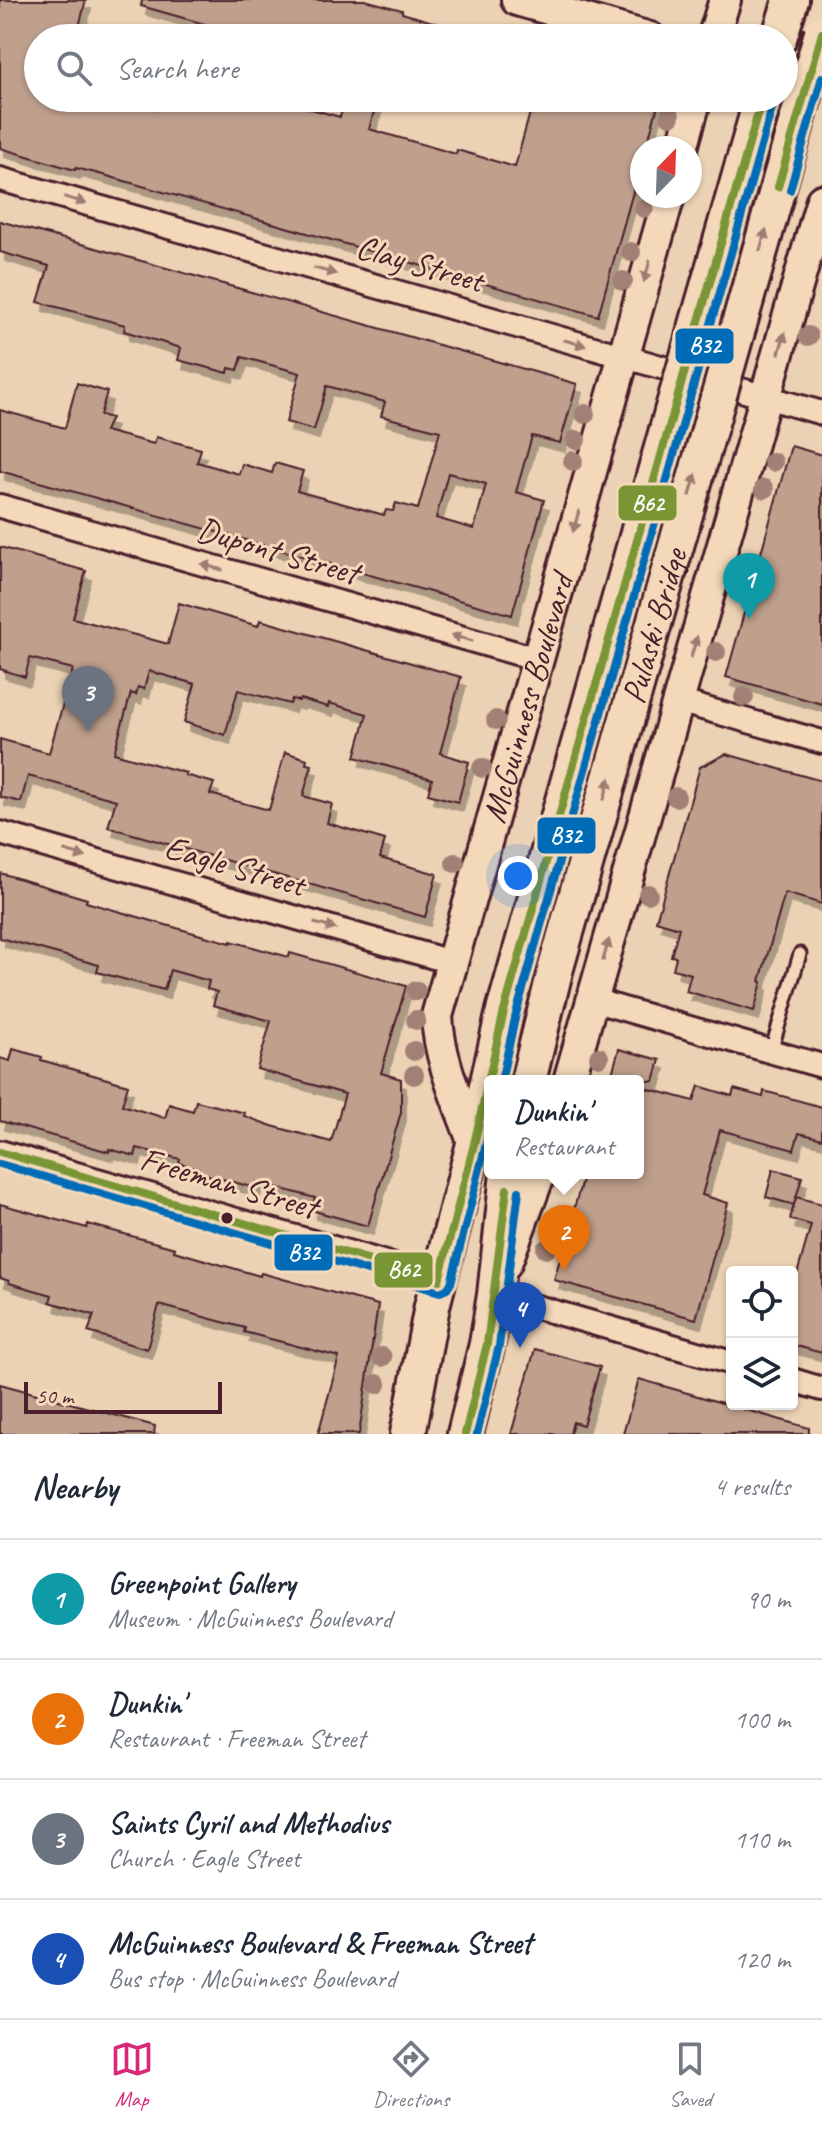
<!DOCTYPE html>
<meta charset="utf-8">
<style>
body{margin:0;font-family:Caveat,sans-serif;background:#f6f6f7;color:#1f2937}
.controls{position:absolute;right:24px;bottom:24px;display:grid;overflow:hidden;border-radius:8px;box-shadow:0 2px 6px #0004}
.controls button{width:72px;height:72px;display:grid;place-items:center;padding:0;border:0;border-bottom:2px solid #e0e1e3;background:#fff;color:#1f2937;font:40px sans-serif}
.compass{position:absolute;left:630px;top:136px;width:72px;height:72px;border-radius:50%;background:#fff;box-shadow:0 2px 6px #0004;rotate:23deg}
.scale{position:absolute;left:24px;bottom:20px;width:198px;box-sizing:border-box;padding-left:8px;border:4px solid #4a1f2b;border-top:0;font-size:22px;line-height:28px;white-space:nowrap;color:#4a1f2b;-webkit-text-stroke:6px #f3d9ba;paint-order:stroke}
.you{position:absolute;left:518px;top:876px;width:28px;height:28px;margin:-20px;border:6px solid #fff;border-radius:50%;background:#1a73e8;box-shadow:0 0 0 12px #1a73e833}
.badge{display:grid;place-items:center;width:52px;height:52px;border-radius:50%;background:#db2777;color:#fff;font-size:26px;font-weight:700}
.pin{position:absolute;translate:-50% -66px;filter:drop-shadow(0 2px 4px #0008)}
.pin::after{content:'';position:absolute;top:42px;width:28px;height:24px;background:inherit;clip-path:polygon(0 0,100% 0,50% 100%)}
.popup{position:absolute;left:484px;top:1075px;width:160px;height:104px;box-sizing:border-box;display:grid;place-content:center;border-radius:8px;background:#fff;filter:drop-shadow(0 2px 6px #0005);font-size:26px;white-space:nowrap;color:#747a83}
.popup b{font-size:30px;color:#1f2937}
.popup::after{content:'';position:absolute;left:50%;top:100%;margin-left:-16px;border:16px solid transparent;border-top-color:#fff}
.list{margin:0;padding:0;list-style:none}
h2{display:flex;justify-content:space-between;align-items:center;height:104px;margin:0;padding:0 32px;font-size:34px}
h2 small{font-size:26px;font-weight:400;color:#747a83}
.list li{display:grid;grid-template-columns:52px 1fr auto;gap:24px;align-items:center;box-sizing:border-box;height:120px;padding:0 32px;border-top:2px solid #e0e1e3}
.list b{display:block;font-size:30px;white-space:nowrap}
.list p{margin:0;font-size:26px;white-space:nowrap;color:#747a83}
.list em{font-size:26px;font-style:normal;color:#747a83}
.icon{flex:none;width:44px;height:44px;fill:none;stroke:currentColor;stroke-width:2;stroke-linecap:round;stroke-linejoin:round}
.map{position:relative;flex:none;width:822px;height:1434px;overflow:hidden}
.search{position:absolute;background:#fff;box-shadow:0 2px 6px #0004;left:24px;right:24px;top:24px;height:88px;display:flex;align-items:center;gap:20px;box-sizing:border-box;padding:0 28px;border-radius:44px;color:#747a83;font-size:30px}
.sheet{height:584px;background:#fff}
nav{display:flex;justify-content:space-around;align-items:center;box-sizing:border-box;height:112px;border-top:2px solid #e0e1e3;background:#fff;font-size:22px;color:#747a83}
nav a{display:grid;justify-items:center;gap:4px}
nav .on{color:#db2777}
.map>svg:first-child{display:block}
.building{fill:#bfa08d;stroke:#4a1f2b;stroke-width:2;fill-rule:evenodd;filter:url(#shadow)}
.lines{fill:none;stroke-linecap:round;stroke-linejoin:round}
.lane-casing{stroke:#4a1f2b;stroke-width:17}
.street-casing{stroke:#4a1f2b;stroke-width:28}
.secondary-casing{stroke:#4a1f2b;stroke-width:36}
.primary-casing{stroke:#4a1f2b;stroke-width:40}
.lane{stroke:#f3d9ba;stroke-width:11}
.street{stroke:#f3d9ba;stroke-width:22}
.secondary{stroke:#f3d9ba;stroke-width:30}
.primary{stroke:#f3d9ba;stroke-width:34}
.primary-bridge-casing{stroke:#4a1f2b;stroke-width:40;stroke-linecap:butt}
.primary-bridge{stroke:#f3d9ba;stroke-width:34}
.bus-1-casing{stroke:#f3d9ba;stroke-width:14}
.bus-2-casing{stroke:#f3d9ba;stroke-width:14}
.bus-1{stroke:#799534;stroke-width:8}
.bus-2{stroke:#006cb7;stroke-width:8}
.tree{fill:#a28075}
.oneway{fill:#9e7c72}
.bus-dot{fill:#4a1f2b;stroke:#f3d9ba;stroke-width:3}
.labels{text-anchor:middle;stroke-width:6;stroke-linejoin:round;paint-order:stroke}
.street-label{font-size:34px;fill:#4a1f2b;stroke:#f3d9ba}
.line-badge{stroke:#f3d9ba;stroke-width:3}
.badge-label{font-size:22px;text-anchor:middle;font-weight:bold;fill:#fff}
</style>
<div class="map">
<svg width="822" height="1434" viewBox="0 0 822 1434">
<defs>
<filter id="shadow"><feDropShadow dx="5" dy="9" stdDeviation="0" flood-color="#0004"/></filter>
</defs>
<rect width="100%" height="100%" fill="#ecd2b4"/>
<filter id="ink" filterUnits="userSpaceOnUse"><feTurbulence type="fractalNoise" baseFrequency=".0125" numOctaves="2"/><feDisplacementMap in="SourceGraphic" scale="16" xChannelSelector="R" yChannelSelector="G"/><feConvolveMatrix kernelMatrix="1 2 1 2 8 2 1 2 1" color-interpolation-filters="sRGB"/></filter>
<g filter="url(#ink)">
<path class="building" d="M0 0H86L76 38H38V98H95L126 107 128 101 156 109 159 98H284L283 101 340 117 346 98H378L369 129 456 154 457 150 515 167 534 98H660L646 148H642V160L598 316 107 176 76 168 75 170 0 148Z
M142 0H365L402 10V13L467 32 466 38H239L240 34 141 6Z
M0 221 577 384 560 443 532 436 516 492 544 500 512 615 0 471V410L65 428 77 383 107 392 100 415 111 418 105 431 154 444 156 437 201 449 197 462 239 474 242 464 272 473 275 463 303 471 297 491 384 515 386 510 393 511 396 503 418 509 440 431 381 416 385 402 327 386 314 430 286 422 300 373 242 357 238 370 229 368 228 373 178 360 181 348 124 331 125 325 38 302 49 266 0 252ZM448 473 486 484 474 529 436 518Z
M791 446 822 455V704L726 677Z
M0 547 86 571 73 618 168 644 179 603 258 626 260 620 461 677 440 753 469 762 458 802 428 794 432 779 355 757 367 714 329 703 328 707 300 699 299 701 292 699 290 704 238 690 225 735 184 722 195 684 149 671 144 689 138 687 136 695 131 693 114 753 186 773 185 775 214 783 210 794 269 810 285 752 307 759 306 764 312 765 303 796 332 804 327 823 385 840 380 858 437 874 425 917 108 827 116 800 28 776 21 802 0 797V739L49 753 73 669 30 658 25 677 0 669Z
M726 754 822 781V904L785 893 760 981 762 982 754 1011 686 991 691 974 673 969 676 957 671 956 679 928 656 921 700 767Z
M0 873 87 899 86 902 201 935 231 943V941L289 957 290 953 406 986 381 1073 401 1079V1112L368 1226 311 1210 315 1198 257 1182 255 1188 197 1172 198 1168 179 1163 180 1159 137 1148 135 1156 109 1149V1152L0 1121V1058L10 1061 13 1049 42 1057 41 1060 128 1085 122 1105 165 1118 169 1104 193 1111 196 1101 245 1113 244 1116 272 1126 331 1142 345 1094 257 1069 271 1021 213 1005 217 992 207 989 209 981 170 970 164 990 97 972 99 965 0 938Z
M619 1049 660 1060 654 1081H610Z
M638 1086 694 1101 699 1086 732 1096 734 1089 763 1097 764 1091 822 1107V1139L799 1133 794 1150 720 1130 702 1195 728 1203 696 1319 554 1280 584 1173H638Z
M773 1169 802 1177 794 1205 766 1197Z
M796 1197 822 1204V1353L792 1345V1292L811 1225 790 1219Z
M0 1204 87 1228 88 1224 175 1248 174 1251 260 1276 261 1273 378 1305 359 1434H318L339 1357 244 1332 245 1328 159 1305 147 1349 88 1332 94 1315 50 1302 52 1295 9 1283V1281L0 1278Z
M535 1349 600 1367 583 1425 573 1422 570 1434H511Z
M639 1379 809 1428V1434H623Z
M0 1384 155 1426 154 1434H0Z"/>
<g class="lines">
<g class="lane-casing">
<path id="lane" d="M771 1051 800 954"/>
</g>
<g class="street-casing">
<path id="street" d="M0 179 822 413
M0 506 537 659
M678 701 822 742
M0 833 451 962
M592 1000 822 1066
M0 1152 379 1261 439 1280
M495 1295 732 1363
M792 1380 822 1389"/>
</g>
<g class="secondary-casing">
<g id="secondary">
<path d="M517 0 650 38"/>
<path d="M713 38 725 0"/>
<path d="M682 148 696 98"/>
<path d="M569 1081 822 200"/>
<path id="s1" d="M474 1144C459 1103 439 1060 437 1016L669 196"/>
<path d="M506 1263 540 1173"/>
</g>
</g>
<g class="primary-casing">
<g id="primary">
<path d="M779 38 791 0"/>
<path id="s2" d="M528 1081 555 971 711 423"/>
<path d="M408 1434 432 1306 474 1144 504 1011 672 412"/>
<path d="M465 1434 487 1344 495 1295 508 1173"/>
</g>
</g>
<use href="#lane" class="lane"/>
<use href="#street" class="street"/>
<use href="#secondary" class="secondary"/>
<use href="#primary" class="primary"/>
<g class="primary-bridge-casing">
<path id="primary-bridge" d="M672 412 762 98
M711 423 822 33"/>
</g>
<use href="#primary-bridge" class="primary-bridge"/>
<g class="bus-1-casing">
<path id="bus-1" d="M778 187 822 33
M0 1152 439 1280 474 1144 504 1011 762 98
M465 1434 487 1344 507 1189"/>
</g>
<g class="bus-2-casing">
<path id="bus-2" d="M790 190 822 77
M501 1081 516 1014 774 101
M0 1164 440 1292 447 1289 451 1283 490 1128
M477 1434 499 1346 519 1191"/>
</g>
<use href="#bus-1" class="bus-1"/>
<use href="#bus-2" class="bus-2"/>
</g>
<g class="tree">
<circle cx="670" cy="116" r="10"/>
<circle cx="644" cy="208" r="10"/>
<circle cx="631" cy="252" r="10"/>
<circle cx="623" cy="281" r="10"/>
<circle cx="808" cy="336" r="10"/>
<circle cx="585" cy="414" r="10"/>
<circle cx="576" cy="440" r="10"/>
<circle cx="573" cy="461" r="10"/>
<circle cx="773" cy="462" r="10"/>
<circle cx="764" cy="489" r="10"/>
<circle cx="716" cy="652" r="10"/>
<circle cx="744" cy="697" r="10"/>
<circle cx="496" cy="720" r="10"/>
<circle cx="482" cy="768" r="10"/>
<circle cx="676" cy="797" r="10"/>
<circle cx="455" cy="863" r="10"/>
<circle cx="648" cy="894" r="10"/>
<circle cx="416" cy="991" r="10"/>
<circle cx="416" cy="1020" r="10"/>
<circle cx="414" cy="1051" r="10"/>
<circle cx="599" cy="1057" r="10"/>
<circle cx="414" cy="1075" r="10"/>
<circle cx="546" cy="1249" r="10"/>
<circle cx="382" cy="1357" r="10"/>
<circle cx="377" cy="1384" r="10"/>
</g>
<defs><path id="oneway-solid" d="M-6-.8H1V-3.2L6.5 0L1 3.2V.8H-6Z" transform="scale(2)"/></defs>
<g class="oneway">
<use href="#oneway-solid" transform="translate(75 200) rotate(16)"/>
<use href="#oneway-solid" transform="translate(763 240) rotate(-74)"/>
<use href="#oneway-solid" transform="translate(325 271) rotate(16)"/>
<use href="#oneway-solid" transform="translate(647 271) rotate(106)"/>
<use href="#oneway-solid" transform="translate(575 343) rotate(16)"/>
<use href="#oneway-solid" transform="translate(782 343) rotate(-74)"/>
<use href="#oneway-solid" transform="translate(693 485) rotate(-74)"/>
<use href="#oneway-solid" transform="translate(576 521) rotate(106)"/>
<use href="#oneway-solid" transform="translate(212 567) rotate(-164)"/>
<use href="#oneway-solid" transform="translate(462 638) rotate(-164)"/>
<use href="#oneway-solid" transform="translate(694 647) rotate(-74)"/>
<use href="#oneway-solid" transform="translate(607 789) rotate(-74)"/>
<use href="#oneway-solid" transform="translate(75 854) rotate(16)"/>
<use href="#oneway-solid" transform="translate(325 926) rotate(16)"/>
<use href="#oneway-solid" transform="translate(606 950) rotate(-74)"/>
</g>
</g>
<circle class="bus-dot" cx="227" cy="1218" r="7"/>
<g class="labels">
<g class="street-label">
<text transform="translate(420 263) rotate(16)" y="12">Clay Street</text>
<text transform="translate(278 550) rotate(16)" y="12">Dupont Street</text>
<text dy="12" stroke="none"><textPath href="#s2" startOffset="472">Pulaski Bridge</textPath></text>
<text dy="12" stroke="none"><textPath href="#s1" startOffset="464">McGuinness Boulevard</textPath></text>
<text transform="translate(235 865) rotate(16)" y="12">Eagle Street</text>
<text transform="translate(229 1182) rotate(16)" y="12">Freeman Street</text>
</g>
</g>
<g class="line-badge">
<rect x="674" y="327" width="61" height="38" rx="8" fill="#006cb7"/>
<rect x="617" y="484" width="61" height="38" rx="8" fill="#799534"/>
<rect x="536" y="816" width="61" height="39" rx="8" fill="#006cb7"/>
<rect x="273" y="1233" width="61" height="39" rx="8" fill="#006cb7"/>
<rect x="373" y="1251" width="61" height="38" rx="8" fill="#799534"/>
</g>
<g class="badge-label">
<text x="705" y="353">B32</text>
<text x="648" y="511">B62</text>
<text x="566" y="843">B32</text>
<text x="304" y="1260">B32</text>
<text x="404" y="1277">B62</text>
</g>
</svg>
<div class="controls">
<button><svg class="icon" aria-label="locate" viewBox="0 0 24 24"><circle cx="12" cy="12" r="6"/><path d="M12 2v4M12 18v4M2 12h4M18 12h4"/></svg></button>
<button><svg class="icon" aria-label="layers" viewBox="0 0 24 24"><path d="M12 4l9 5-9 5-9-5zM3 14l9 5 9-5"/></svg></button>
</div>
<svg class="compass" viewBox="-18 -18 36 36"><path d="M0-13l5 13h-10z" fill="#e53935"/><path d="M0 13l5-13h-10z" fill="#747a83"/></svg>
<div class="scale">50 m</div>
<div class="you"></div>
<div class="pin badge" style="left:749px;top:619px;background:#0f9aa8">1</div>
<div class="pin badge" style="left:564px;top:1271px;background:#e8710a">2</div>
<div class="popup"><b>Dunkin'</b>Restaurant</div>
<div class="pin badge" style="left:88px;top:732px;background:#6b7280">3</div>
<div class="pin badge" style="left:520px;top:1348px;background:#1a4fb4">4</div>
<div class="search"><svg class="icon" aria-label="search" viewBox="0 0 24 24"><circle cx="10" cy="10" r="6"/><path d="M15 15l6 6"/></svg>Search here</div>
</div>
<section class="sheet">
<h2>Nearby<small>4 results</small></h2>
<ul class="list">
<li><span class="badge" style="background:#0f9aa8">1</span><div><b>Greenpoint Gallery</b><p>Museum · McGuinness Boulevard</p></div><em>90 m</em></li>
<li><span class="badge" style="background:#e8710a">2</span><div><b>Dunkin'</b><p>Restaurant · Freeman Street</p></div><em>100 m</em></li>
<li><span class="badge" style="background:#6b7280">3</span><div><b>Saints Cyril and Methodius</b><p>Church · Eagle Street</p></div><em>110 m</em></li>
<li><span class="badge" style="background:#1a4fb4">4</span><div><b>McGuinness Boulevard &amp; Freeman Street</b><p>Bus stop · McGuinness Boulevard</p></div><em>120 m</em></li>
</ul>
</section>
<nav>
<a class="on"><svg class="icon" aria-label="map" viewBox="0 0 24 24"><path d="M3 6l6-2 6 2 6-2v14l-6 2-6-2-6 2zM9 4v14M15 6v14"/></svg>Map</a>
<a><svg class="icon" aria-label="directions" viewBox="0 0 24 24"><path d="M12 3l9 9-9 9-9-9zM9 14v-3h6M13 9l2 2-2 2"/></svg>Directions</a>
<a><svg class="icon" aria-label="saved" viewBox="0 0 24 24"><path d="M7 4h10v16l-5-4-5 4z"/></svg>Saved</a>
</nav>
